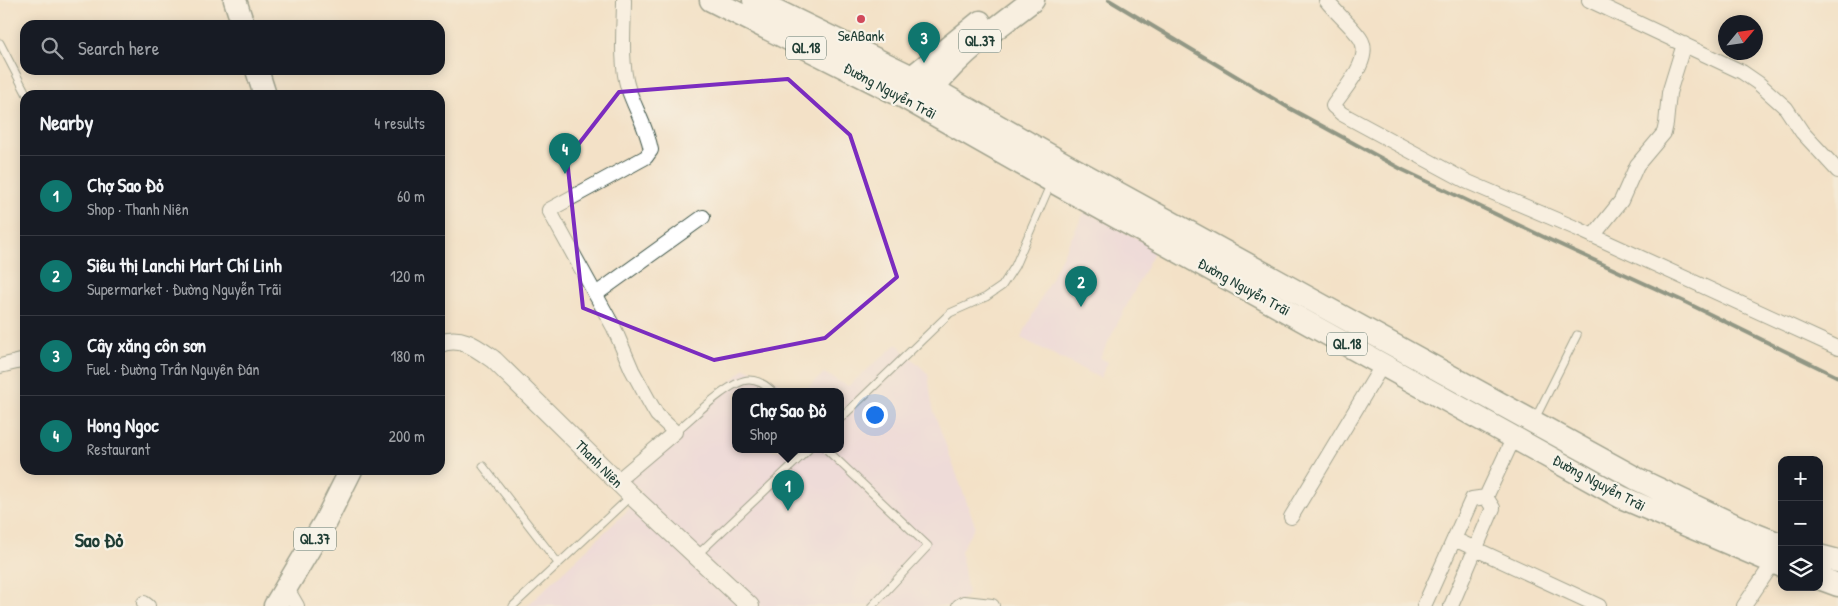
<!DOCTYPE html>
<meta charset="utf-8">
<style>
body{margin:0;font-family:"Patrick Hand",sans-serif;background:#20242c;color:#f1f3f6}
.controls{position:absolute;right:15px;bottom:15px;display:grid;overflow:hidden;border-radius:10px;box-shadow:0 2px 12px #0003}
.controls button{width:45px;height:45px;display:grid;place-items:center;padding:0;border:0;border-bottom:1px solid #363941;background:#171b24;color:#f1f3f6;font:25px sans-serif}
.compass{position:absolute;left:1718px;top:15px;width:45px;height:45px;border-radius:50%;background:#171b24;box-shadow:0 2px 12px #0003;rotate:61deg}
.you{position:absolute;left:874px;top:414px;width:18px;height:18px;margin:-12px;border:4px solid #fff;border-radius:50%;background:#1a73e8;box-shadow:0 0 0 8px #1a73e833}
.badge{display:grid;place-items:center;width:32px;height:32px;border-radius:50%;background:#0f766e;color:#fff;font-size:16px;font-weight:700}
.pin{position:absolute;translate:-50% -41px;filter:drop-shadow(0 1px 2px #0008)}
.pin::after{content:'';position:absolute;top:26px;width:18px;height:15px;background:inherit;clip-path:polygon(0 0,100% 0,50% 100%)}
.popup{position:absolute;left:732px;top:388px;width:112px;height:65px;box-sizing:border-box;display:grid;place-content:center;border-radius:10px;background:#171b24;filter:drop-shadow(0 1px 4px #0005);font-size:16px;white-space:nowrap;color:#9ea1a6}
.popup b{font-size:19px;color:#f1f3f6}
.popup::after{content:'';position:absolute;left:50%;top:100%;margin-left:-10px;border:10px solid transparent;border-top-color:#171b24}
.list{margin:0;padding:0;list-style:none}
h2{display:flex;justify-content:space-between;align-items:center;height:65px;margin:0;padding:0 20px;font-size:21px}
h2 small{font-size:16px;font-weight:400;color:#9ea1a6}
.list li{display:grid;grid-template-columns:32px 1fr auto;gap:15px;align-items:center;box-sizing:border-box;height:80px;padding:0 20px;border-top:1px solid #363941}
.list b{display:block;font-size:19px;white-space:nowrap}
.list p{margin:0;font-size:16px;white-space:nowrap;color:#9ea1a6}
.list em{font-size:16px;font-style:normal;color:#9ea1a6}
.icon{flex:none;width:28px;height:28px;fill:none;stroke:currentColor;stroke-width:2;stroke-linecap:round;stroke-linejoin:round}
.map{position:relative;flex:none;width:1838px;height:606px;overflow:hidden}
.search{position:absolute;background:#171b24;box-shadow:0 2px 12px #0003;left:20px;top:20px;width:425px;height:55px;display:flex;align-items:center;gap:12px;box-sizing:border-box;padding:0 18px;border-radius:15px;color:#9ea1a6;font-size:19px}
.panel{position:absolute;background:#171b24;box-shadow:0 2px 12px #0003;left:20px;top:90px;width:425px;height:385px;border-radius:15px}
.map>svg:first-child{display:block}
.built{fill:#e9d2ed}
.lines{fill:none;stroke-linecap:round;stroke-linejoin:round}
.service-casing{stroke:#3f564a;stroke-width:9}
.minor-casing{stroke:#3f564a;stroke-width:16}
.tertiary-casing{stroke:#3f564a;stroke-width:20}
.trunk-casing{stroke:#3f564a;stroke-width:25}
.service{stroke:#fff;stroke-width:7}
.minor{stroke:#fff;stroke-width:14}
.tertiary{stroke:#fff;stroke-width:18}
.trunk{stroke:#fff;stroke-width:22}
.rail{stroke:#1f3d34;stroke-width:4}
.marked{fill:none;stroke:#7b2cbf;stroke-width:4;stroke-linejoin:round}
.poi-dot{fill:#d1495b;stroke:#f7f3e8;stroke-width:2}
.labels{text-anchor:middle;stroke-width:4.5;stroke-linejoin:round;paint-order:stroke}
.shield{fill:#f7f3e8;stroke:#60746a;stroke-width:1}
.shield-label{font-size:14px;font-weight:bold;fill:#1f3d34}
.poi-label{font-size:15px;fill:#1f3d34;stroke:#f7f3e8}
.street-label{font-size:15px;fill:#1f3d34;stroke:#f7f3e8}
.district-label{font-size:20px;font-weight:bold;fill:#1f3d34;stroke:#f7f3e8}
</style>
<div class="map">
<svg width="1838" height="606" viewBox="0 0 1838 606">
<rect width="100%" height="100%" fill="#f7f3e8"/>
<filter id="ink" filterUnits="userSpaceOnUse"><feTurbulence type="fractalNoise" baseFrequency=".02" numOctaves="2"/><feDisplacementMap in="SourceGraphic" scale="10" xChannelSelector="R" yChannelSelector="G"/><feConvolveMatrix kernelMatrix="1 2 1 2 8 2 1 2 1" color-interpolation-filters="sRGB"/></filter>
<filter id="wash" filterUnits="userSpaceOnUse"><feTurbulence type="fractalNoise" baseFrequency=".0096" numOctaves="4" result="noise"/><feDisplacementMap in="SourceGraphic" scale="20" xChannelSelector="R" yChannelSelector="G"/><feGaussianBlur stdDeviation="1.12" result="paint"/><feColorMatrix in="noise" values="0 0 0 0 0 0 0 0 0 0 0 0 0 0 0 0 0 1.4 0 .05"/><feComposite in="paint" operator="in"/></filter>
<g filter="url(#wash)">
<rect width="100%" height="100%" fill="#f3e1c7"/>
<path class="built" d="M1085 211 1156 248 1100 358 1108 362 1100 378 1021 338Z
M897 344 928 374 932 405 936 418 975 525 961 551 968 594 956 606H527L628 510 641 491 627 480 745 368 780 383 790 392H736V450H840V392H803L824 373 848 386Z"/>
</g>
<g filter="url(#ink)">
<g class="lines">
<g class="service-casing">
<path id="service" d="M0 43 27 95
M840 419 950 313 986 297 1002 286 1015 266 1051 183
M1535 419 1577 335
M675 432C691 419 730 380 749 380 759 380 767 386 773 392
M827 450 928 546 872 606
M483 466 558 563
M696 556 808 450
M513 606 631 496"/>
</g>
<g class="minor-casing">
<path id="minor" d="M1326 0C1336 13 1351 25 1360 38 1374 58 1344 89 1333 106L1342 114 1468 182 1578 229 1838 348
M1589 0 1742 72 1758 83 1786 108 1802 132 1838 171
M1593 236 1621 201 1637 165 1664 133 1666 124 1669 93 1684 44
M596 294 703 217
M0 366 25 360
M617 481 675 432 657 415 650 403 632 370 614 328 549 210 646 157 651 150C647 128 635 109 628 88 620 63 624 26 624 0
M1486 497 1514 437
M1291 517 1383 364
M1454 539 1599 606
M286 587 297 606
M144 603 148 606
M959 606 964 603 992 606
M1424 606 1472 499 1486 497
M1451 606 1493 508 1486 497
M1744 606 1773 563"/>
</g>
<g class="tertiary-casing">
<path id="tertiary" d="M440 343C462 335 477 348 494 360L632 496 750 606"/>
</g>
<g class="trunk-casing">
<path id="trunk" d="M235 0 243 25
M711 0 902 96 1052 181 1621 497 1782 566
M754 0 912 77 1063 163 1637 479 1751 533 1782 545
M257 70 265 95
M906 88 912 77 980 22
M924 101C951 59 994 30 1033 0
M1819 556 1838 561
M1819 578 1838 585
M275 606 325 522 351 470"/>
</g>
<use href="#service" class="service"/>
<use href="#minor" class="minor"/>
<use href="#tertiary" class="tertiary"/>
<use href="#trunk" class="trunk"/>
<path class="rail" d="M1109 0 1289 108 1403 170 1550 240 1685 302 1838 377"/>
</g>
</g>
<path d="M0 0H1838V606H0ZM788 79 850 135 897 277 825 338 714 360 583 308 567 159 619 92Z" fill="#f3e1c7" fill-opacity=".55" fill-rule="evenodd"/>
<path class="marked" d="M788 79 850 135 897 277 825 338 714 360 583 308 567 159 619 92Z"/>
<circle class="poi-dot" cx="861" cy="19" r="5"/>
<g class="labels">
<g class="shield">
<rect x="959" y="29.5" width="42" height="23" rx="4"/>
<rect x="786" y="36.5" width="40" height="23" rx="4"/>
<rect x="1327" y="332.5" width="40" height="23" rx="4"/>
<rect x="294" y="527.5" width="42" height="23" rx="4"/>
</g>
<g class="shield-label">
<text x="980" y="46">QL.37</text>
<text x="806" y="53">QL.18</text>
<text x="1347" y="349">QL.18</text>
<text x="315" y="544">QL.37</text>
</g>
<g class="poi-label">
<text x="861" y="41">SeABank</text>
</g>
<g class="street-label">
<text transform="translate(890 91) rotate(28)" y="5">Đường Nguyễn Trãi</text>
<text transform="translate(1244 287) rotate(29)" y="5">Đường Nguyễn Trãi</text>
<text transform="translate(599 464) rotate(45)" y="5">Thanh Niên</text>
<text transform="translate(1599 483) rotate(28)" y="5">Đường Nguyễn Trãi</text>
</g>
<g class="district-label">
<text x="99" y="547">Sao Đỏ</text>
</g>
</g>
</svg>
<div class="controls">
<button>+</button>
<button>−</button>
<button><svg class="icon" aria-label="layers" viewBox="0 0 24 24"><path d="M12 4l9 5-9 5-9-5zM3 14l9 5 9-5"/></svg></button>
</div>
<svg class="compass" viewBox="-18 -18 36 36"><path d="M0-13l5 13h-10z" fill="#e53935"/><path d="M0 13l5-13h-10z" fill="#9ea1a6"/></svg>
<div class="you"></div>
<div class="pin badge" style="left:788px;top:511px">1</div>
<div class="popup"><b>Chợ Sao Đỏ</b>Shop</div>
<div class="pin badge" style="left:1081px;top:307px">2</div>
<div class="pin badge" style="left:924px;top:63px">3</div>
<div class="pin badge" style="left:565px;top:174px">4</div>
<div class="search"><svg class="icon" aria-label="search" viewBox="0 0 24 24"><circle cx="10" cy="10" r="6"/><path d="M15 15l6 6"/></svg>Search here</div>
<section class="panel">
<h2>Nearby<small>4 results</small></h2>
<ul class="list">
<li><span class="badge">1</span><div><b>Chợ Sao Đỏ</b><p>Shop · Thanh Niên</p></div><em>60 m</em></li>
<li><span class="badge">2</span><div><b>Siêu thị Lanchi Mart Chí Linh</b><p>Supermarket · Đường Nguyễn Trãi</p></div><em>120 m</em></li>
<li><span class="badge">3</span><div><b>Cây xăng côn sơn</b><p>Fuel · Đường Trần Nguyên Đán</p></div><em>180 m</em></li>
<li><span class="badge">4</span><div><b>Hong Ngoc</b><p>Restaurant</p></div><em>200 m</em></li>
</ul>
</section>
</div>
